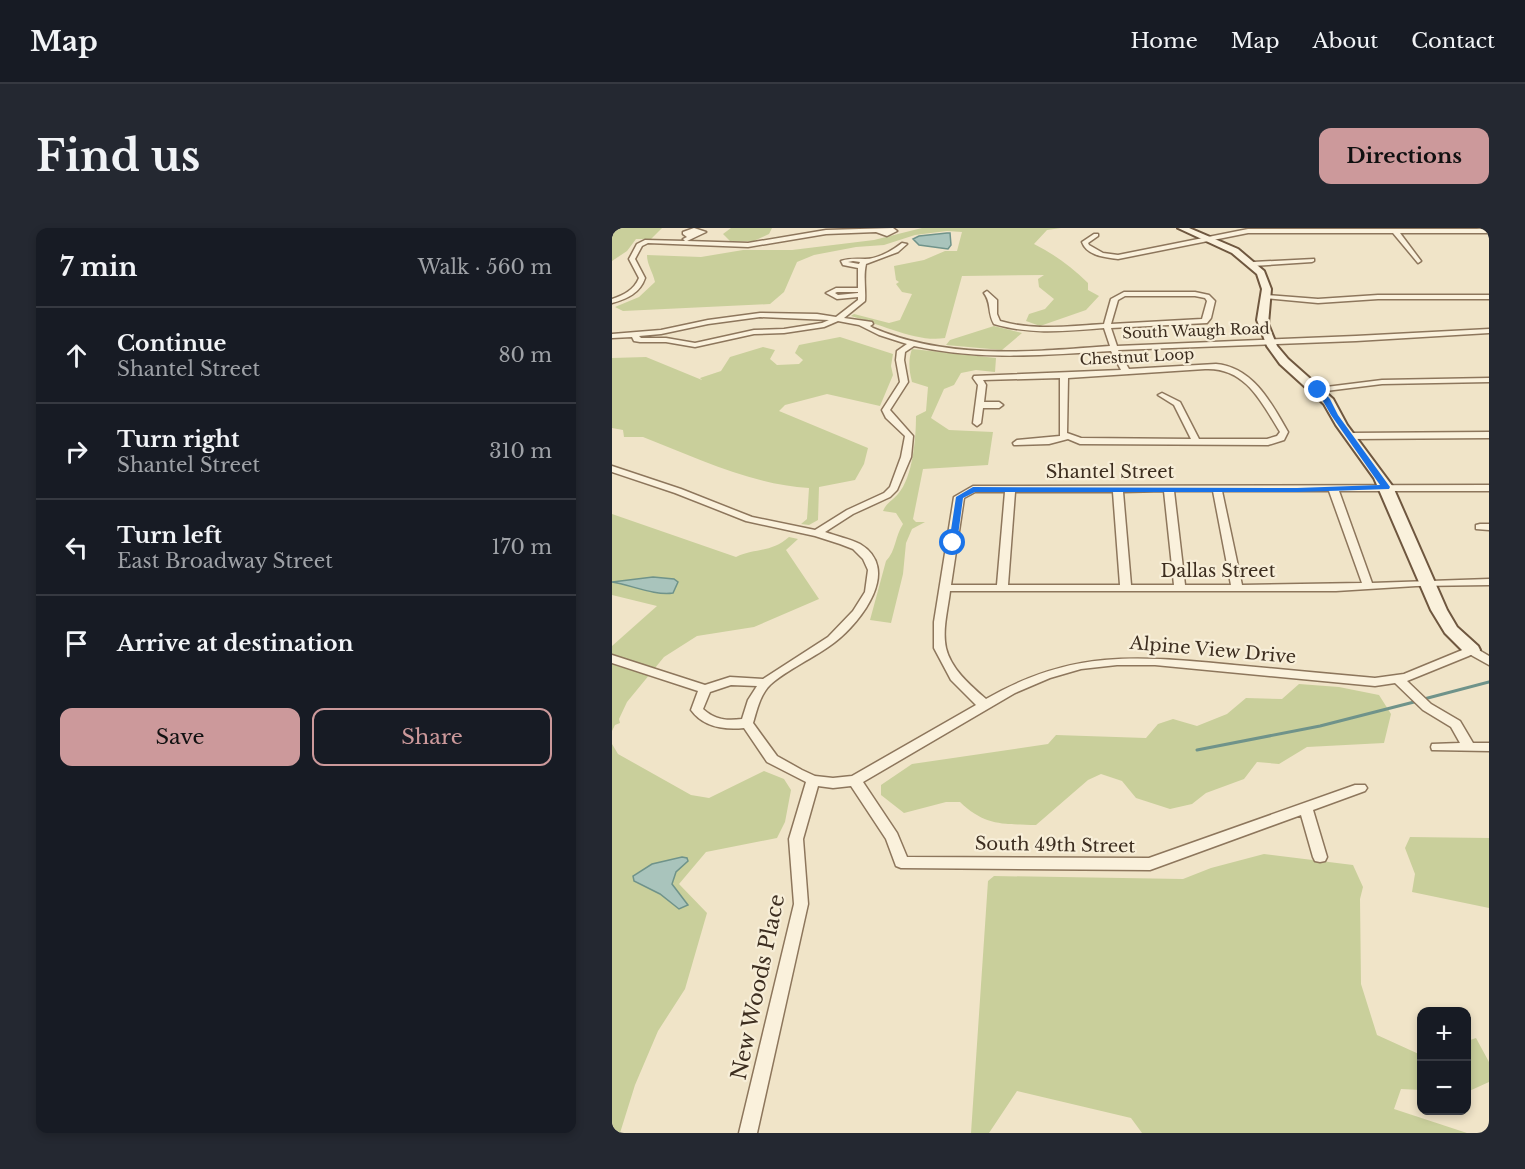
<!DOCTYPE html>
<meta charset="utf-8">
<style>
body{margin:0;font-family:"Libre Baskerville",serif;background:#242831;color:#f1f3f6}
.controls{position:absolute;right:18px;bottom:18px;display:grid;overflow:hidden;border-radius:12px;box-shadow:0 3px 9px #0003}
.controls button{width:54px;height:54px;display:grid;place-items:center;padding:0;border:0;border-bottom:2px solid #363941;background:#171b24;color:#f1f3f6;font:30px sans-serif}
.stop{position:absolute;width:18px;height:18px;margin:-14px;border:4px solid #1a73e8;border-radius:50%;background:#fff}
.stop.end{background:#1a73e8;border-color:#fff;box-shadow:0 2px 6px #0008}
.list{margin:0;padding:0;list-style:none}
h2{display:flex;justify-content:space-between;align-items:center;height:78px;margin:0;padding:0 24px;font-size:26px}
h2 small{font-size:20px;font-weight:400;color:#9ea1a6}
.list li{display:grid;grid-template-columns:39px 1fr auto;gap:18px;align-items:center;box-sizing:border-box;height:96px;padding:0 24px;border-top:2px solid #363941}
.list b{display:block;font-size:22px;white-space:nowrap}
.list p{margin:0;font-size:20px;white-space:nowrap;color:#9ea1a6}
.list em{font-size:20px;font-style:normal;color:#9ea1a6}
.actions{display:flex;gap:12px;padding:18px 24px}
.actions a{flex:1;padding:14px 0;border:2px solid #cc999b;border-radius:12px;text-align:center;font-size:21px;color:#cc999b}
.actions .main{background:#cc999b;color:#111}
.icon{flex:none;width:33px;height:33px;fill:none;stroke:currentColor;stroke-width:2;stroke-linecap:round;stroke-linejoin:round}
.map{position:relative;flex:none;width:877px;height:905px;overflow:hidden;border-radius:12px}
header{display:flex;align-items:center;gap:36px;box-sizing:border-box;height:84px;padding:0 30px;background:#171b24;border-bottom:2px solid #363941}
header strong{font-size:28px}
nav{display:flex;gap:33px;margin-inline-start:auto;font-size:21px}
.intro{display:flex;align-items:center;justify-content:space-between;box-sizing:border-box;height:144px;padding:0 36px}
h1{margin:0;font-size:42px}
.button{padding:15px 27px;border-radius:12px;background:#cc999b;color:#111;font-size:21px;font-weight:700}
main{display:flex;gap:36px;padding:0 36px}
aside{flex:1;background:#171b24;border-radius:12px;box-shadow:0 3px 9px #0003}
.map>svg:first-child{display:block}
.green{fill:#c9cf9b}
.water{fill:#a9c4bc;stroke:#6f938a;stroke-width:1.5}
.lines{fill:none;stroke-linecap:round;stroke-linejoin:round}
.stream{stroke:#6f938a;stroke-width:3}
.street-casing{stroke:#8d765c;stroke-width:3}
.secondary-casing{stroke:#6f573f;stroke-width:4}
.street{fill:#faf1dc;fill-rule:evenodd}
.secondary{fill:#faf1dc;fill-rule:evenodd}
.route{fill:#1a73e8}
.labels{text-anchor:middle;stroke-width:4.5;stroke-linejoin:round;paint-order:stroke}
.far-street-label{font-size:15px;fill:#3d2e20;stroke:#f7eed8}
.street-label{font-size:18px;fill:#3d2e20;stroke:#f7eed8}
.near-street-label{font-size:21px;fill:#3d2e20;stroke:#f7eed8}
</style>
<header>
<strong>Map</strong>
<nav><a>Home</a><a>Map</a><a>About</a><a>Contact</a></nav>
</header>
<div class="intro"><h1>Find us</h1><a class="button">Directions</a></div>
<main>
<aside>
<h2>7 min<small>Walk · 560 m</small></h2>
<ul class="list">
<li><svg class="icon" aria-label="ahead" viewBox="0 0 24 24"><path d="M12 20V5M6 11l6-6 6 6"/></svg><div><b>Continue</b><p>Shantel Street</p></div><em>80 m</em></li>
<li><svg class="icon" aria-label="right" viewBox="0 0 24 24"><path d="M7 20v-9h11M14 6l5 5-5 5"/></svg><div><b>Turn right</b><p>Shantel Street</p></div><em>310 m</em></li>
<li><svg class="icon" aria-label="left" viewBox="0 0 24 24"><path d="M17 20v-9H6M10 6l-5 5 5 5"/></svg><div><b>Turn left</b><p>East Broadway Street</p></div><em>170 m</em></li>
<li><svg class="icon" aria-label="arrive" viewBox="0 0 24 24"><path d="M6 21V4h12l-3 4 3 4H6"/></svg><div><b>Arrive at destination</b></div></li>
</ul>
<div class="actions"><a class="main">Save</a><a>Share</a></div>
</aside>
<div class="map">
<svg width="877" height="905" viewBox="0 0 877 905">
<rect width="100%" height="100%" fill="#f0e4c8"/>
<path class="green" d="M0 0H50L39 11H24L15 23 0 33Z
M119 0H160L157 6 142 13 119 14 111 6Z
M310 0H449L435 2 422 16C442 26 460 39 476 55V62L487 68 474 82 428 98 414 93 417 86 433 81 442 71 427 59 426 51 432 47 350 48 333 110C306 115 268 96 239 88L242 86 277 95 288 92 300 66 290 64 284 56 287 54 284 52 282 38 312 32 333 23H345L350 4 335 3 303 7 272 17 244 19 202 27 185 34 172 64 158 76 11 83 3 79 27 69 43 54C41 44 35 37 35 27L89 29 131 22H180L262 12Z
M382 98 410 105 390 122 334 117 338 112Z
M228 109 281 126 279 138 281 147 268 178 215 166 173 177 167 183 256 220 252 236 243 252 207 259 206 292 197 297 189 296 195 291 197 260C138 256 85 230 31 209H12L11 202 0 200V130L34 129 90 152 88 150 109 143 118 129 151 119 163 122 158 131 165 137 187 136 191 132 183 125 187 117Z
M300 121 384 130 383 144 364 142 349 145 342 157 332 161 319 190 337 202 381 204 376 237 311 241 301 291 304 294H313L300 301 294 315 291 346 279 395 258 392 274 333C284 323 283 308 291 296L284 285 271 283C275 274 280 273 286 266 301 249 304 210 304 188L314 183 316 159 300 154C297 142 296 132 300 121Z
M0 286 124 329C143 320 159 325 177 309L186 311 174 322 207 371 142 399 85 408 52 429 15 474 7 491 8 495 3 497 0 503V418L45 378 0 367Z
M687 456 727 459 767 467 779 486 772 515 695 519 667 536 645 534 632 551 594 565 580 576 558 581 524 570 510 553 489 546 476 552 424 597C391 596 373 598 348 574H334L292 585 269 567V557L300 536 436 516 444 507 534 510 546 496 561 491 585 498 615 486 634 470 670 471Z
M0 516 6 526 79 567 97 570 152 543 172 551 179 562 173 594 165 610 94 624 67 656 95 685 73 761 46 803 23 857 8 905H0Z
M798 609 877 610V680L800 664 803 646 793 620Z
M652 626 741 637 751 659 748 671 749 756 765 807 809 827V862L789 861 782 881 855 905H530L519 890 405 863 377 905H359L376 653 382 648 571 651 599 640Z
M864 810 877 834V854L855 864V813Z"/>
<path class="water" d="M335 5H338L339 17 336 21 307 17 301 11 307 8Z
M41 349 62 351 66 354 61 365C43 368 19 357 0 354Z
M70 629 75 630 76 633 64 644 60 656 76 677 67 681 48 666 22 653 21 648 40 636Z"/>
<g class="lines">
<path class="stream" d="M812 471 877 454
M585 522 708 498 806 473"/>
<g class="street-casing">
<path id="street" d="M82 0 94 4 75 13 136 15 214 2 281 0 285 3 275 8 264 4 214 6 136 19 36 15 30 18 23 31 33 50C28 65 15 71 0 75V71C12 67 22 62 27 50L17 31 25 16 33 12 73 13 71 11 75 9 71 6V4Z
M636 1H877V5H788L809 33 806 35 781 5H636L506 31C493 29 475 28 470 14L482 6H486V8L476 15 477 17 491 25 506 27Z
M290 15 295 16 286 24 254 36C251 49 254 61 253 73L232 90 260 94 261 96 258 98 261 100C336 132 418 124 498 118L492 100C453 103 420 107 382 96 375 83 380 76 372 65L375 63 385 72V86L388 93C422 103 457 98 492 96L499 71 512 64H583L597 67 603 73 599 90 595 95 499 100 505 118 744 108 877 101V105L744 113 506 122 517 141 604 136C641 139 660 176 676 204L672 212 656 217 468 216 456 211 437 216 402 217 401 215 405 212 448 208V150L371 152 374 157 372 174H387L391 177 387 180H371L369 195 365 198 361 195 366 157 361 150 362 148 509 142 499 123C431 127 370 133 302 118L293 124 292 132 296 154 278 182 301 208 299 229 285 262 278 269 241 286 213 304C224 308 238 311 248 316 290 341 249 394 223 414 204 429 174 442 158 457 148 467 145 482 141 495L165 528 190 542 203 548 221 550 240 548 364 477 339 452 322 420V394L342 269 361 258 877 257V263H727L760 355 877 351V357L804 358 724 363H338C336 381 330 402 334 420 339 441 358 457 374 471 461 421 526 428 622 437 669 441 716 446 763 450L792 446 860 418 877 428V437L859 427 795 453 819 476 848 493 861 515H877V523L820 522 819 519 820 516 848 515 839 499 811 482 783 455 763 458 543 437H505L469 441 438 450 403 465 251 554 285 605 295 629 537 630 743 557H753L755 560 753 563 701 582 715 629 713 633 708 634 703 633 701 629 689 587 538 642 289 640 284 638 274 611 239 558 221 560 206 558 191 611 196 676 145 905H127L182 676 177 611 194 554 155 534 132 500C112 502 91 499 79 482L86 463 0 435V427L93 457 118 449 151 451 216 409 241 383 253 364 256 342 251 331 241 321 228 316 203 308 134 293 63 265 0 244V238L69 261 140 289 203 302 235 282 272 265 278 259 289 229 293 208 274 190 270 182 288 154 284 132 285 123 295 116 267 107 247 97 226 93 212 99 172 105 142 106 83 119 54 114H28L22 113 20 109 0 110V106L49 102 96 92 148 85 205 86 224 89 246 72V69L225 71 214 65 224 60H246V40L231 37 229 33C238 30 244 31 253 31 266 31 281 22 290 15ZM241 33 248 34 247 36 236 34ZM225 64H246V65L226 67 223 65ZM513 68H583L593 70 595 73 590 91 499 96 506 72ZM148 89 217 92 210 95 172 101 142 102 83 115 54 110H29L27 108 49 106 96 96ZM593 141C633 139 649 173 668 204L665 208 655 211H587L568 174 550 165 546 167 562 177 579 211 469 210 455 205 456 150ZM552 263 562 357H519L511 264ZM562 263H601L619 357H573ZM610 263H717L750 355 630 357ZM363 264H393L385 357H339L352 270ZM403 264H501L508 357H396ZM119 457 145 458 136 472 130 491C115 493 103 492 91 481L98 464Z
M702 31V33L700 34 641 38 638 36 641 34Z
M654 67 706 71 766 67H877V71H766L706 75 652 70 651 69Z
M877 150V154L770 156 706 164 702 162 706 160 770 152Z
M877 204V210L739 211 735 208 739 205Z
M868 296H877V302L864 301V297Z"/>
</g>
<g class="secondary-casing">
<path id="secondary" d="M566 0H577L626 21 652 43 659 61 656 96 665 118 676 131 721 171 735 197 781 259 835 382 845 399 866 418 868 422 866 426H854L833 405 819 382 762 250 724 197 712 176 668 136 655 118 645 92 650 61 645 46 620 25Z"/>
</g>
<use href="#street" class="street"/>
<use href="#secondary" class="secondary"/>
</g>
<path class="route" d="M704 161H709L718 171 726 187 778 259 777 261 685 264H363L351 270 345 315 341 317 337 315 344 269 361 259 685 260 768 257 719 187Z"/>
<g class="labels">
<g class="far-street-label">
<text transform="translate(584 103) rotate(-2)" y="5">South Waugh Road</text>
<text transform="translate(525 129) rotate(-3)" y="5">Chestnut Loop</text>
</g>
<g class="street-label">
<text x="498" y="250">Shantel Street</text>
<text x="606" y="349">Dallas Street</text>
<text transform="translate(601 422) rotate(5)" y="6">Alpine View Drive</text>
<text transform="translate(443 617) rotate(1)" y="6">South 49th Street</text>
</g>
<g class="near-street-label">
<text transform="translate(146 759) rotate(-78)" y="7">New Woods Place</text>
</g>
</g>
</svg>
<div class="controls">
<button>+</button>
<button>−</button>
</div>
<div class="stop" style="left:341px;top:315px"></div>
<div class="stop end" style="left:706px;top:162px"></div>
</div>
</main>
